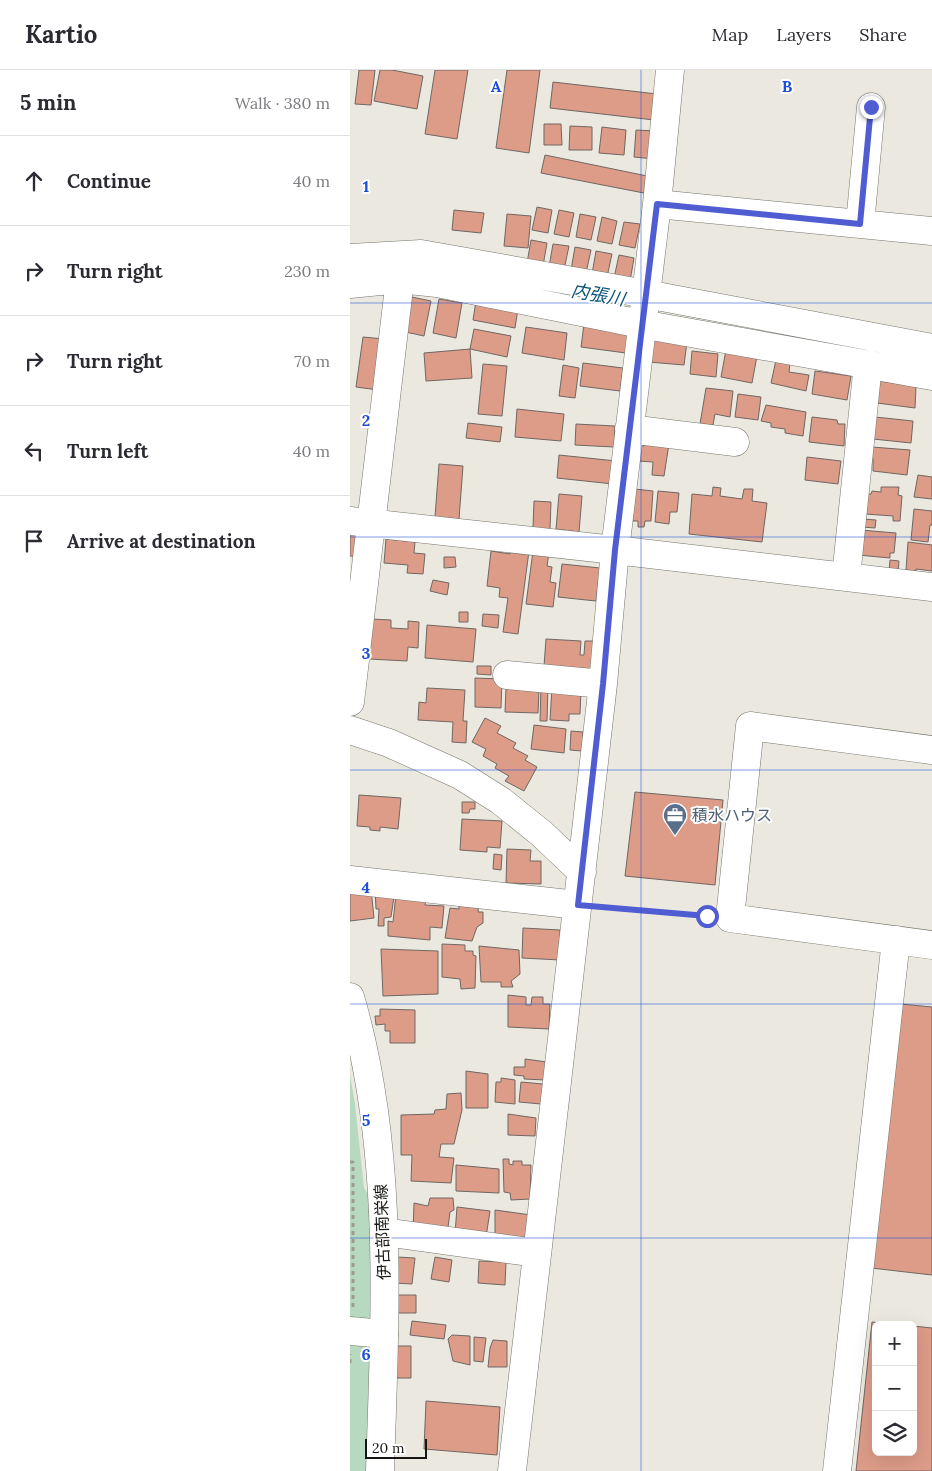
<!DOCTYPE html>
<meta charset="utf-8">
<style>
body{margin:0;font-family:Lora,"Noto Sans JP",serif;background:#f2f2f3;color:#2b2b33}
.controls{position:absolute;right:15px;bottom:15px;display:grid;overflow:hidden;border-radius:8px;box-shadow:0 5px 20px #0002}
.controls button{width:45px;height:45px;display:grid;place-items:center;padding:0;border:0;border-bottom:1px solid #e1e1e2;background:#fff;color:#2b2b33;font:25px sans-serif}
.scale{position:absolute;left:15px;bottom:12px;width:62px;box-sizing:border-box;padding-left:5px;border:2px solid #151511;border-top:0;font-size:14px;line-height:18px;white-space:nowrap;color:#151511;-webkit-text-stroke:4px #fff;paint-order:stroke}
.stop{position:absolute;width:15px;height:15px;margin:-11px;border:4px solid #505cd2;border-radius:50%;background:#fff}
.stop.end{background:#505cd2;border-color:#fff;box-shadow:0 1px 5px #0008}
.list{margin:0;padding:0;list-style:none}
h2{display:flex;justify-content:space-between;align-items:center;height:65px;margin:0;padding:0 20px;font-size:21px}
h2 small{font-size:16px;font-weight:400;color:#7c7c81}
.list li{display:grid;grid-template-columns:32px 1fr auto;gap:15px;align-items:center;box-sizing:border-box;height:90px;padding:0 20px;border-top:1px solid #e1e1e2}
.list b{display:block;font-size:19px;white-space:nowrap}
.list em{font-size:16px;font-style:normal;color:#7c7c81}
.icon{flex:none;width:28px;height:28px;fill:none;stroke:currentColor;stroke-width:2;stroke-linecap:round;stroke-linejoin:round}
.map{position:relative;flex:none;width:582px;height:1401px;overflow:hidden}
header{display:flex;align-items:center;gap:30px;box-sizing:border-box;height:70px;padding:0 25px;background:#fff;border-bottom:1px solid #e1e1e2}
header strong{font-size:24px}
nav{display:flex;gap:28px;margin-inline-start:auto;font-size:18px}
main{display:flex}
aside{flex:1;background:#fff}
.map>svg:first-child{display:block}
.green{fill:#b7d9bf}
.building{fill:#dd9c88;stroke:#706663}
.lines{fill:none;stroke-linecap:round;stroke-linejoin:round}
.minor-casing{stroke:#77766d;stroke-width:29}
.major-casing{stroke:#77766d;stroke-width:29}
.path{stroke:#9c9b93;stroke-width:3;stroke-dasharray:4 4;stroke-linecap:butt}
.minor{stroke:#fff;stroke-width:28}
.major{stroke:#fff;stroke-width:28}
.route{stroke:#505cd2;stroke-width:6}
.grid{fill:none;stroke:#1d4ed8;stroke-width:1;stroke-opacity:0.55}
.labels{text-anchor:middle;stroke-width:4;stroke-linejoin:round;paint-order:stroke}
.service-label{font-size:16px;fill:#4e5e75;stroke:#fff;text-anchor:start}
.street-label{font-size:16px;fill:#151511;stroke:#fff}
.water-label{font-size:18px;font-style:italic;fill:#0b547a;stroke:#fff}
.grid-label{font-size:16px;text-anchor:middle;font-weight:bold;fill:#1d4ed8;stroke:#fff;stroke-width:4;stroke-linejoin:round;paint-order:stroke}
</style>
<header>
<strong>Kartio</strong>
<nav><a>Map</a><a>Layers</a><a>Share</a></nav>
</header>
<main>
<aside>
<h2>5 min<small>Walk · 380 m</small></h2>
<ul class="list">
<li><svg class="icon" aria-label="ahead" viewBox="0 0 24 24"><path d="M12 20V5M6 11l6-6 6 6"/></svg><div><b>Continue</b></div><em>40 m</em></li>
<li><svg class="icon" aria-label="right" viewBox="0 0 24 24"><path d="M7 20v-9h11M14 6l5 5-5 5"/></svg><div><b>Turn right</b></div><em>230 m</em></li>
<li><svg class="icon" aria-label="right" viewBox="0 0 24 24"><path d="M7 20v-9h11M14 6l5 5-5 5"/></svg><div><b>Turn right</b></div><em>70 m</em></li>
<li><svg class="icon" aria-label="left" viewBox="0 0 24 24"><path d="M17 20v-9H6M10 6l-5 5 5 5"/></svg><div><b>Turn left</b></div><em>40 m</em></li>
<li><svg class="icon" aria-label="arrive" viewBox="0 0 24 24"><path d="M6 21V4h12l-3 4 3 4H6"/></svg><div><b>Arrive at destination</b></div></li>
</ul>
</aside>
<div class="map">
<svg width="582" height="1401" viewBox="0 0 582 1401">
<rect width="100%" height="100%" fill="#ebe9df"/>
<path class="green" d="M0 1005 5 1034 14 1118 19 1126 22 1227 17 1401H0Z"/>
<path class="building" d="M9 0H25L21 35 5 34Z
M30 0H42L73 6 67 39 24 31Z
M85 0H118L107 69 75 64Z
M157 0H190L179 83 146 78Z
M203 12 307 24 304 50 200 38Z
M194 54H211L212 75H194Z
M220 56 242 57V80H219Z
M252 57 276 60 274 85 249 83Z
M286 60 305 61 304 89 284 87Z
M195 85 302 107 299 124 191 103Z
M187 137 202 140 198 163 182 160Z
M104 140 134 143 131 163 102 160Z
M209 140 224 143 219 167 204 164Z
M157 144 181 146 178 178 154 176Z
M230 144 246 147 241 170 226 167Z
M252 147 267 151 262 174 247 171Z
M274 152 290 154 285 178 269 175Z
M181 170 197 173 193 196 177 193Z
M203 174 219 176 214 200 199 197Z
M225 177 241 180 236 203 221 200Z
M246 181 262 184 257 207 242 204Z
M269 185 284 188 280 211 264 208Z
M57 226 81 231 74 266 51 261Z
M89 229 112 233 106 268 83 263Z
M126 231 168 239 165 258 123 250Z
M234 254 279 260 276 283 231 277Z
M176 257 217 263 214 290 172 283Z
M124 259 161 266 157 287 120 279Z
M13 267 34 269 28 320 6 317Z
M301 268 337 272 334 295 298 292Z
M120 279 122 308 76 311 74 283Z
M376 280 407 286 402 313 371 307Z
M342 281 368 284 366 307 340 304Z
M426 290 440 293 439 302 459 305 456 321 421 313Z
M233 293 273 298 270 321 230 316Z
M133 294 157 296 152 346 128 344Z
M213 295 229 298 225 328 209 326Z
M465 301 501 306 497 330 462 324Z
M529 311 566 316 565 338 527 333Z
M356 318 383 321 380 347 365 344 363 355 350 354Z
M388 324 411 327 408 350 385 347Z
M416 335 456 342 453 366 435 363V359L421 357V353L411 351Z
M167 339 214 344 211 371 165 367Z
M462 347 487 350 488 354H495L494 376 459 372Z
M525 347 563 351 561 373 523 369Z
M118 353 152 357 150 372 116 368Z
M226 354 265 356 264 377 225 375Z
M295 373 319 374 314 406 302 405 303 392 288 391 289 376H294Z
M522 377 560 380 557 405 523 401V389L520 388Z
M209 385 266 391 263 414 207 408Z
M457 387 491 391 488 414 455 410Z
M89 394 113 396 109 449 85 447Z
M568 405 582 407V429L564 427Z
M363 417 371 418 370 426 392 429 394 419H403L402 431 417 433 412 472 339 464 342 424 362 426Z
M531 417H549L548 425 552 426 550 451H543V446L515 444V424H521L522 421 531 422Z
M285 419 303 421 301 451H295L294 457H288V451H282Z
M308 421 329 423 327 442H320L319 454 305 452Z
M209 424 232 426 229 462 206 459Z
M184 431 201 432 200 459 183 458Z
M564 439 582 441V455H580L578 472 561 470Z
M513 449 526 450 525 458 512 457Z
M510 460 546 463 544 483H540V488L508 485Z
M0 461 11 462 9 486H0Z
M36 469 65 472 64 483 75 484 73 504 57 503 58 495 34 493Z
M558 472 582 475V501L566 499V501L556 500Z
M161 479 179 481 168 564 153 562 158 528 149 527 150 518 137 516 141 481 160 484Z
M183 481 199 483 197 496 202 497 200 512 206 513 203 537 176 534Z
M94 487H105L106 497 94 498Z
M540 490 549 491 548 504 539 503Z
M212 494 250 498 246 531 208 527Z
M83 510 99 513 97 525 80 521Z
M109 542H118V552H109Z
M133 544 149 545 148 558 132 556Z
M21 549 41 550V558L58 559V551L69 552 68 578 58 577 57 591 19 589Z
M77 555 126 559 123 592 75 588Z
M196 569 231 571 230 585H234L235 571H244L242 599 194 596Z
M127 596H141V605L127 604Z
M125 608 152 609 151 638 125 637Z
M191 616H198L197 651H190Z
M202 617 231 619 230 644H219V651L200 650Z
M77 618 115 620 113 651H117L116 673 102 672 103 652 68 650 69 632 76 633Z
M156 618 189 620 188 643 155 642Z
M135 648 151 656 147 663 166 673 163 678 178 686 175 690 187 697 174 721 155 711 159 706 145 698 147 694 133 686 136 679 122 672Z
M184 655 216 659 214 683 181 679Z
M221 661 233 662 232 681 220 680Z
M285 722 373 730 365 815 275 806Z
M9 725 51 728 48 759 30 757V761L20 760V757L7 756Z
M112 732H125V739H120L119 743H112Z
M112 749 152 751 150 778 137 777V782L110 780Z
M157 779 181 780 180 791H191V814L156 813Z
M144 784 152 785 151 800 143 799Z
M0 816 21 819 24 848 0 851Z
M25 819 45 820 41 847 34 848V856H28L29 839H26Z
M46 824 76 830 75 835 94 836 92 858 80 857V870L38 866V851L43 852Z
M109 830 129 832 128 842H133V853L127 857 122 871 95 868 100 838 109 839Z
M173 858 210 860V890L172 888Z
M92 874 115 875V881H123V885L126 886 125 918 111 919 110 909 92 907Z
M129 876 169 880 170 904 161 911 163 917H151V912H131Z
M31 879 88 881V924L33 926Z
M158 925 176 927V935H181L182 927H193V934H200L199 959 158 957Z
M551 934 582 937V1205L521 1198Z
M30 939 65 940V973H40V961H35V954L26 955 25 946H30Z
M175 989 197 992 195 1010 174 1009V1006L164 1005V997H175Z
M116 1001 138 1004V1038H116Z
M151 1008 165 1010V1034L145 1032 146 1012H151Z
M171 1012 193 1014 191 1034 169 1032Z
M111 1023 112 1040 104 1074H91L89 1087 104 1088 101 1113 61 1111 62 1085H51V1045L84 1044 85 1040 96 1039 97 1024Z
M158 1044 186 1048 185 1066 158 1065Z
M153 1089H159V1094L163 1095V1091H172V1095H181L180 1129 161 1130 160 1123 154 1122Z
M106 1095 149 1099V1123L106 1121Z
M80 1128H103L104 1140 100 1142 97 1165 63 1162 64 1133 78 1136Z
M107 1137 140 1141 136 1167 105 1164Z
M145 1140 181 1145 177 1171 145 1167Z
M47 1187 65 1188 62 1214 44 1213Z
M85 1187 102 1190 99 1212 81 1209Z
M129 1191 156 1192 155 1215 128 1213Z
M44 1225H66V1243H44Z
M62 1251 96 1255 94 1269 60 1265Z
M522 1252 548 1255H526V1382H563V1256L582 1258V1401H506Z
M102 1265 120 1266V1295L103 1291 98 1269Z
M124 1267 136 1268 133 1292 124 1291Z
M143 1270 157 1271V1297H138L140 1278Z
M46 1276H61V1308H46Z
M76 1331 150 1337 147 1385 74 1379Z"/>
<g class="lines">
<g class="minor-casing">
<path id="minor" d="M307 134 582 161
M510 154 521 37
M0 188 71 184 296 224 582 278
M0 214 50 209
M279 359 385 372
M0 451 265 480 582 517
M496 507 518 294
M157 605 253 614
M0 632 50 209 87 213 291 254 582 306
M0 660 39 673 110 705 151 731 192 764 232 802
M582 680 400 656 380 848 582 875
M0 810 228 835
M34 1162 187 1183
M0 1261 34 1264
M162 1401 253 614 265 480 307 134 320 0
M487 1401 546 870"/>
</g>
<g class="major-casing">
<path id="major" d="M0 927C45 1080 35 1243 30 1401"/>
</g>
<path class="path" d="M251 837 357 846
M0 1092H3V1238
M0 1293V1284"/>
<use href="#minor" class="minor"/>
<use href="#major" class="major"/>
</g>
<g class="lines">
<path class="route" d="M357 846 228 835 253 614 265 480 307 134 510 154 521 37"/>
</g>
<path class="grid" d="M291 0V1401M0 233H582M0 467H582M0 700H582M0 934H582M0 1168H582"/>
<defs>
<g id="office-pin" transform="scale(1.25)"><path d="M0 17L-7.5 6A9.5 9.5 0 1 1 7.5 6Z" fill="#5c6f8a" stroke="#fff"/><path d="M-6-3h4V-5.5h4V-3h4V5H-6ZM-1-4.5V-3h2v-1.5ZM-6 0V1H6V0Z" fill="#fff"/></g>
</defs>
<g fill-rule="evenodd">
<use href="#office-pin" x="325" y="745"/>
</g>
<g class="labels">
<g class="service-label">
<text x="342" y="751">積水ハウス</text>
</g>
<g class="street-label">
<text transform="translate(32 1162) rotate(-92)" y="6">伊古部南栄線</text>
</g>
<g class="water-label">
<text transform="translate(248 225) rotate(10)" y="6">内張川</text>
</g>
</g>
<g class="grid-label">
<text x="146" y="22">A</text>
<text x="437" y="22">B</text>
<text x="16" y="122">1</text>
<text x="16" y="356">2</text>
<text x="16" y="589">3</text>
<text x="16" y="823">4</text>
<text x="16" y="1056">5</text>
<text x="16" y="1290">6</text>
</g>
</svg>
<div class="controls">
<button>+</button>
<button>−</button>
<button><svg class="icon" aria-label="layers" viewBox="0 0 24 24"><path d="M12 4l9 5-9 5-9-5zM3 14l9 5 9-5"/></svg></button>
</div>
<div class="scale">20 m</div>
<div class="stop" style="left:357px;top:846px"></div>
<div class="stop end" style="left:521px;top:37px"></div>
</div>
</main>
